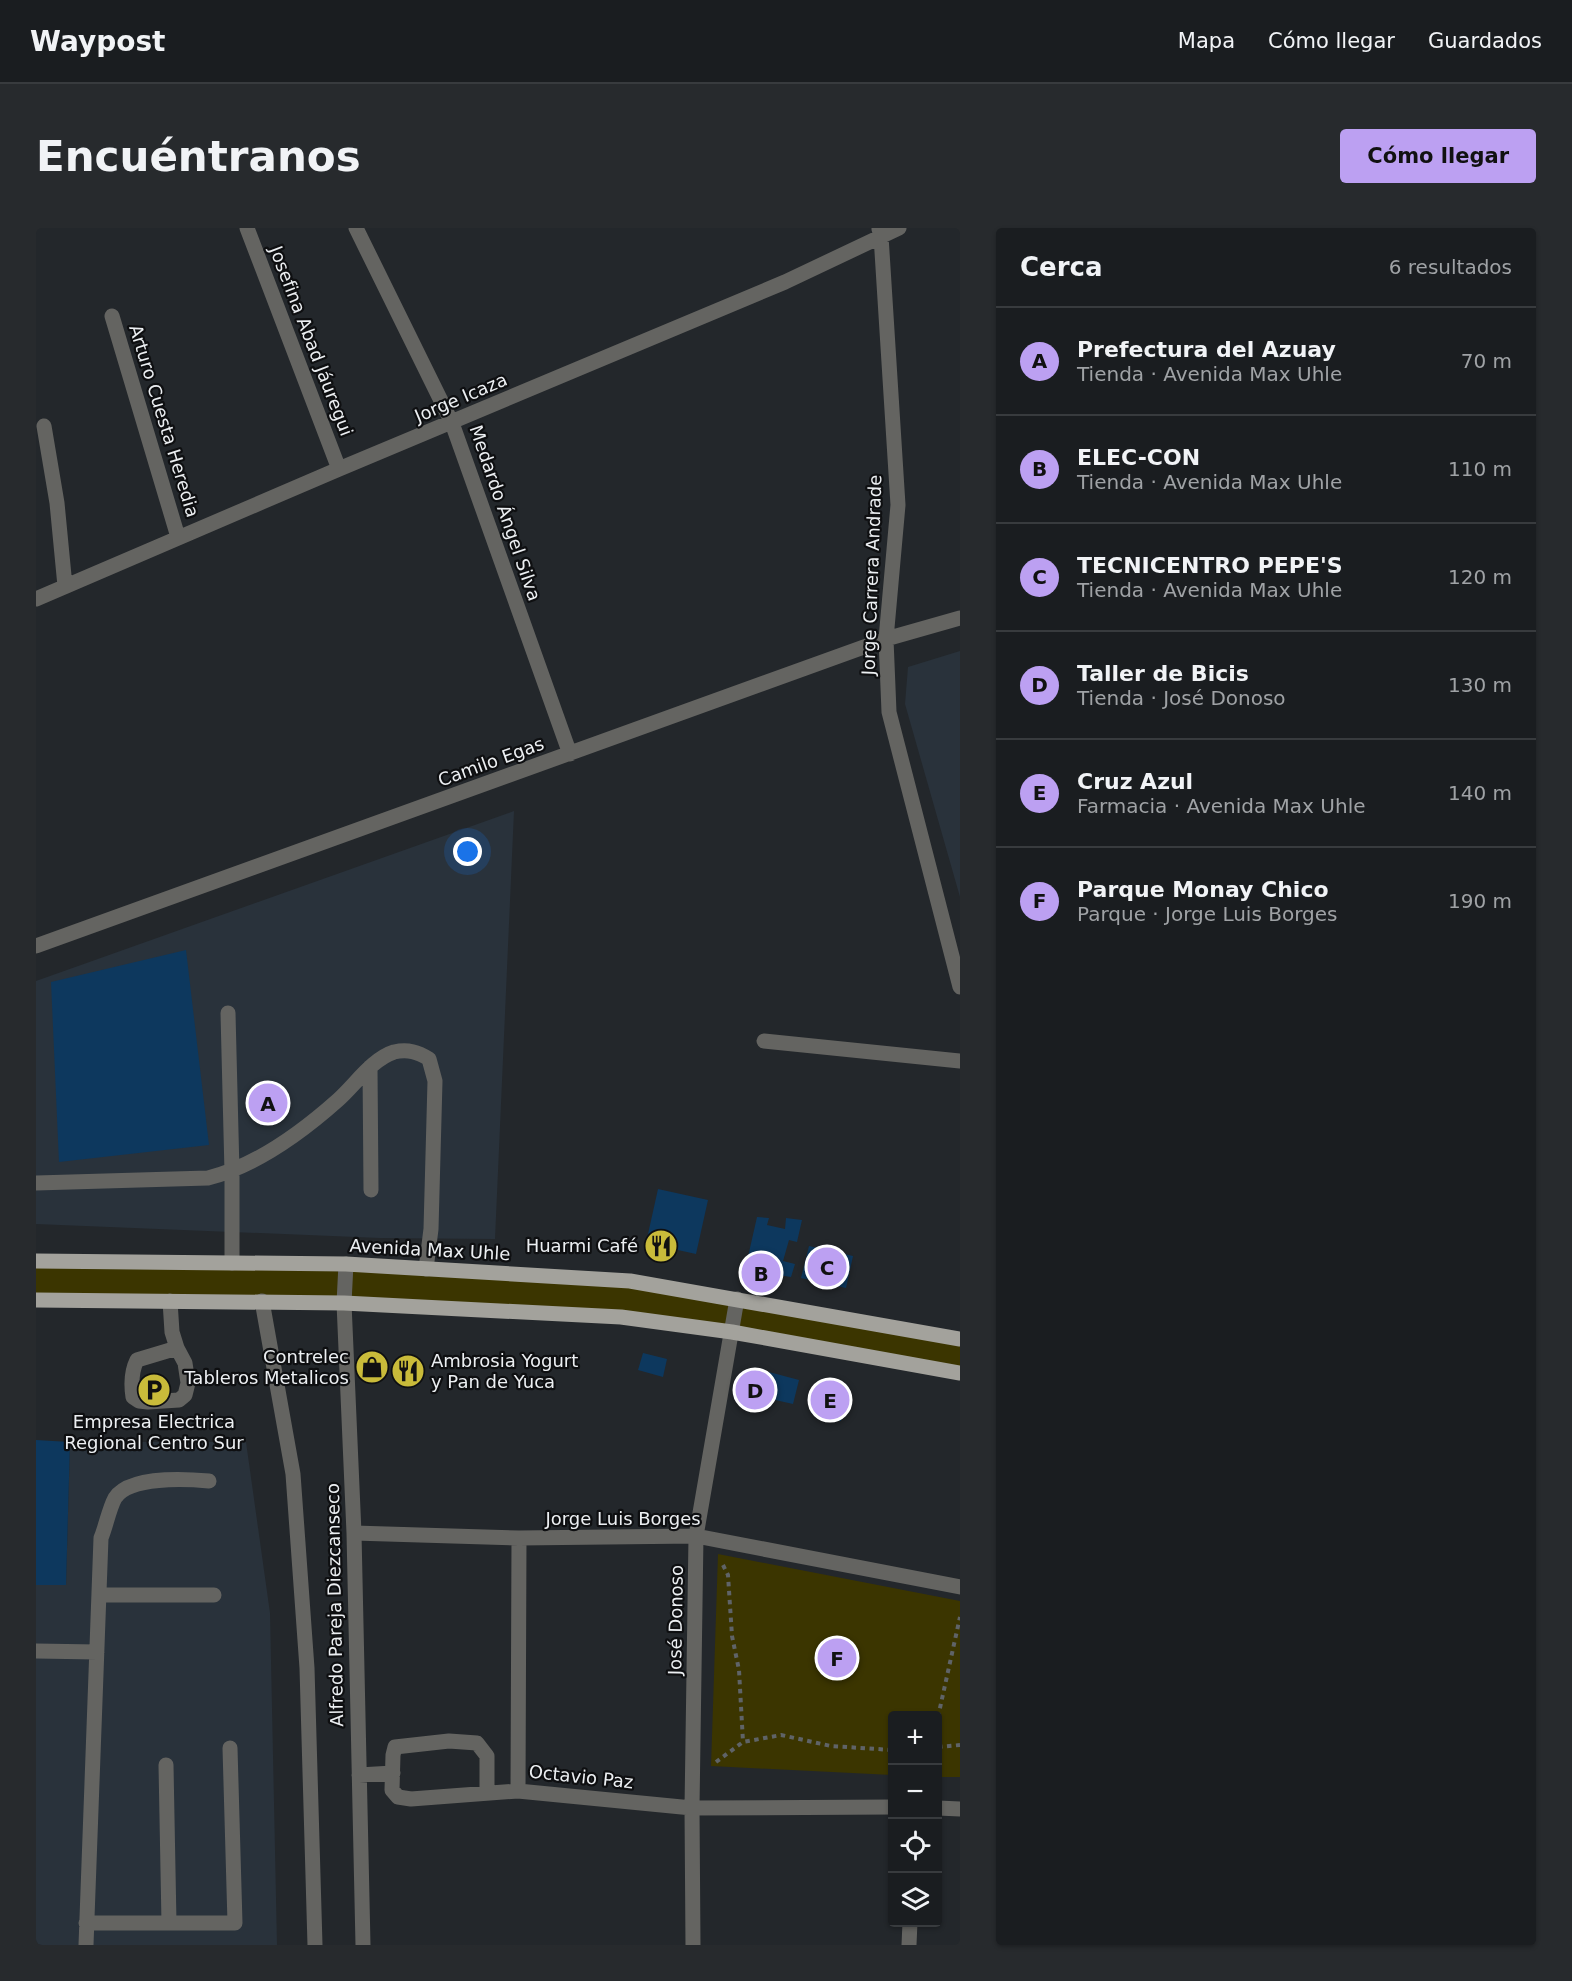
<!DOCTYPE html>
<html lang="es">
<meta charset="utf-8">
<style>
body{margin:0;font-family:"DejaVu Sans",sans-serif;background:#272a2d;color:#f1f3f6}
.controls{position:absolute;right:18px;bottom:18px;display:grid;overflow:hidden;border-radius:6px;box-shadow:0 2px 4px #0004}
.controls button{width:54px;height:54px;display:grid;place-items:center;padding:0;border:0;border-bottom:2px solid #383b3e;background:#1a1d20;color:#f1f3f6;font:30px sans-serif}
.you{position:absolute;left:432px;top:624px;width:21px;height:21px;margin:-15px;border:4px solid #fff;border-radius:50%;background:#1a73e8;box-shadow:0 0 0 9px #1a73e833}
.badge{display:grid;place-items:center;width:39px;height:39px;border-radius:50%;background:#bca0f2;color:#111;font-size:20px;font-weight:700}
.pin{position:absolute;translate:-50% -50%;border:3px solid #fff;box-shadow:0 2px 6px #0006}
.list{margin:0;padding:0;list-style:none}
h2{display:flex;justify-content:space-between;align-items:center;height:78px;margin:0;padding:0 24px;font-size:26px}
h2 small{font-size:20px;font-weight:400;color:#9fa2a5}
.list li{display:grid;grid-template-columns:39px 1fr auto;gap:18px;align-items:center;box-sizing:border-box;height:108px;padding:0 24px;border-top:2px solid #383b3e}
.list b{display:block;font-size:22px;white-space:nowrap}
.list p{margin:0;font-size:20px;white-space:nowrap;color:#9fa2a5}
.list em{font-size:20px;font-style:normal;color:#9fa2a5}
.icon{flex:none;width:33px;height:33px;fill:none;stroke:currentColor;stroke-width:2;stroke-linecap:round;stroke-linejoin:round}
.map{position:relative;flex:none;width:924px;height:1717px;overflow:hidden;border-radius:6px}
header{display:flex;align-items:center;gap:36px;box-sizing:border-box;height:84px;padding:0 30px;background:#1a1d20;border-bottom:2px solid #383b3e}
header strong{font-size:28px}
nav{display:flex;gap:33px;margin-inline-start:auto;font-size:21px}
.intro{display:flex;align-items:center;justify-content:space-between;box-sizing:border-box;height:144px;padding:0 36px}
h1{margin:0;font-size:42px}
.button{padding:15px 27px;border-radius:6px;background:#bca0f2;color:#111;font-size:21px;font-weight:700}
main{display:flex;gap:36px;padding:0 36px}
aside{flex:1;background:#1a1d20;border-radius:6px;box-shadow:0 2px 4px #0004}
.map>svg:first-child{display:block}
.built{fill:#29323b}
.green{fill:#3b3500}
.building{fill:#0d385e}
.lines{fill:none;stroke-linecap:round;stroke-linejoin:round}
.path{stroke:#5f6367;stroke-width:4;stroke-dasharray:4.5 4.5;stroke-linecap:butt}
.minor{stroke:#646461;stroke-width:15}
.major{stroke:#a3a29c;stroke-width:15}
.labels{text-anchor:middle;stroke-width:4.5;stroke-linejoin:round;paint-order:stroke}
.street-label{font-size:18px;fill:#eceff2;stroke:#0e0f11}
.poi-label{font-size:18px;fill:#eceff2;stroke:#0e0f11;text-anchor:end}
</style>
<header>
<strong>Waypost</strong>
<nav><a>Mapa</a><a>Cómo llegar</a><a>Guardados</a></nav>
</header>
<div class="intro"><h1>Encuéntranos</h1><a class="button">Cómo llegar</a></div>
<main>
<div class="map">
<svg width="924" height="1717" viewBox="0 0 924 1717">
<rect width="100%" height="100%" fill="#23272b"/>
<path class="built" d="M924 423V669L869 476 872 439Z
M478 583 459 1011 344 1010 0 996V753Z
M34 1214H210L234 1385 241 1717H0V1357L30 1356Z"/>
<path class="green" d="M0 1033 594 1053 924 1111V1145L585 1089 0 1072Z
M682 1326 924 1373V1549H905L902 1572V1488H856V1547L675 1538Z"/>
<path class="building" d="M150 722 173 917 23 934 15 754Z
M622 961 672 972 660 1026 610 1015Z
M721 989 733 990 731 997 749 1001 750 990 766 992 761 1014 753 1012 747 1033 759 1036 755 1049 709 1042Z
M773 1018 817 1028 810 1060 765 1050Z
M607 1125 631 1131 627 1149 602 1142Z
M733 1144 763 1152 757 1176 726 1169Z
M783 1152 813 1160 805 1193 775 1185Z
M0 1212 34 1214 30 1357H0Z"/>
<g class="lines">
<path class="path" d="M687 1337 692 1347 696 1408 703 1442 707 1514
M902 1489 924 1389
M902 1519 924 1517
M680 1534 707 1514 745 1507 795 1518 856 1522"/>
<path class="minor" d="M211 0 303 241
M320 0 416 195 534 526
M843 1 845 8 862 277 850 411 853 484 924 759
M76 88 142 309
M8 198 21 275 29 358
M0 371 303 241 749 54 863 0
M0 718 850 411 924 390
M192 785 196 944V1035
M728 813 924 833
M334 839 335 962
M0 955 172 950C220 938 265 905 302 872 319 857 336 831 358 824 372 821 382 824 393 831L399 853 395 1001 390 1041
M310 1036 308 1075 318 1305 327 1717
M134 1073 136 1104 141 1120 149 1135 152 1155 149 1167 143 1172 112 1174 103 1173 97 1169C95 1156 95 1144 101 1132L141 1120
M226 1073 257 1246 271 1440 279 1717
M318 1305 483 1310 660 1308 924 1359
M63 1367H178
M0 1423 61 1424
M130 1537 133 1695
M323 1547 357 1545
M482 1563 483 1310
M451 1565V1528L441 1515 413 1513 359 1519 357 1527 356 1562 362 1569 375 1571 482 1563 656 1580 856 1579
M902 1580 924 1581
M50 1695H199L194 1520
M50 1717 65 1310C70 1298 73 1281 79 1270 93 1248 150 1251 173 1253
M657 1717 656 1580 660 1308 701 1071
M873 1717 874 1694"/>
<path class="major" d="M0 1033 310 1036 594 1053 924 1111
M0 1072 308 1075 585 1089 696 1104 924 1145"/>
</g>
<defs>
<g id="restaurant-disc" transform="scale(1.725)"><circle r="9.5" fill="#c9bb3a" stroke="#0e0f11"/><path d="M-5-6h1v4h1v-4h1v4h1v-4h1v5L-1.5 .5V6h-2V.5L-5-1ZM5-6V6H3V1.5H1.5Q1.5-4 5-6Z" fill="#111"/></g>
<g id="shop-disc" transform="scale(1.725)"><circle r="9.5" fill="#c9bb3a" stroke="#0e0f11"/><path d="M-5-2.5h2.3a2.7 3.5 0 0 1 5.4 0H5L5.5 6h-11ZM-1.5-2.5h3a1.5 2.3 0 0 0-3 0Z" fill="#111"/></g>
<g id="parking-disc" transform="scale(1.725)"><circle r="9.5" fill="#c9bb3a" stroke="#0e0f11"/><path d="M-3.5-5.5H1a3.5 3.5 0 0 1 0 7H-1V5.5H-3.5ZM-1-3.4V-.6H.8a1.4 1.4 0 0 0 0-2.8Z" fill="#111"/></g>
</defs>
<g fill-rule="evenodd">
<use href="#restaurant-disc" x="625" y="1018"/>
<use href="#shop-disc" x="336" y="1139"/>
<use href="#restaurant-disc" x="372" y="1143"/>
<use href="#parking-disc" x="118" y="1162"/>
</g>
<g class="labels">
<g class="street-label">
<text transform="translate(275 113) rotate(69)" y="6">Josefina Abad Jáuregui</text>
<text transform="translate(425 170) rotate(-23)" y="6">Jorge Icaza</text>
<text transform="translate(128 193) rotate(73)" y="6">Arturo Cuesta Heredia</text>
<text transform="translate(469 285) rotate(71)" y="6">Medardo Ángel Silva</text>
<text transform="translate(836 347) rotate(-88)" y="6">Jorge Carrera Andrade</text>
<text transform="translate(455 534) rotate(-20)" y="6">Camilo Egas</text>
<text transform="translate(394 1022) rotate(3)" y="6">Avenida Max Uhle</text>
<text x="587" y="1297">Jorge Luis Borges</text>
<text transform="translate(299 1377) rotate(-91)" y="6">Alfredo Pareja Diezcanseco</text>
<text transform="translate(640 1392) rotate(-89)" y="6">José Donoso</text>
<text transform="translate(545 1549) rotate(6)" y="6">Octavio Paz</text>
</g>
<g class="poi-label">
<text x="602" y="1024">Huarmi Café</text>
<text x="313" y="1135">Contrelec<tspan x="313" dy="21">Tableros Metalicos</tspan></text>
<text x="395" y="1139" text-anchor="start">Ambrosia Yogurt<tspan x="395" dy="21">y Pan de Yuca</tspan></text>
<text x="118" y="1200" text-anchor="middle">Empresa Electrica<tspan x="118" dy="21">Regional Centro Sur</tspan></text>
</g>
</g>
</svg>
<div class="controls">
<button>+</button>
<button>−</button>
<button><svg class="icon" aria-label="locate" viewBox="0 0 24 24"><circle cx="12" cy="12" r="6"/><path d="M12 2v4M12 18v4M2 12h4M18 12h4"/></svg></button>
<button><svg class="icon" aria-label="layers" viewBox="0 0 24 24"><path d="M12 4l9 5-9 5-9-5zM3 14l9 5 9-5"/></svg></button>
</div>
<div class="you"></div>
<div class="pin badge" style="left:232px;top:875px">A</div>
<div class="pin badge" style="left:725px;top:1045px">B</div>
<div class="pin badge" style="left:791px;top:1039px">C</div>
<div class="pin badge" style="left:719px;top:1162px">D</div>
<div class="pin badge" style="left:794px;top:1172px">E</div>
<div class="pin badge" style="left:801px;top:1430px">F</div>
</div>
<aside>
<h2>Cerca<small>6 resultados</small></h2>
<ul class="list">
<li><span class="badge">A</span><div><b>Prefectura del Azuay</b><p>Tienda · Avenida Max Uhle</p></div><em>70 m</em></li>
<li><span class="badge">B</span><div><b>ELEC-CON</b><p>Tienda · Avenida Max Uhle</p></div><em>110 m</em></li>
<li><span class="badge">C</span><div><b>TECNICENTRO PEPE'S</b><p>Tienda · Avenida Max Uhle</p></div><em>120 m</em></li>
<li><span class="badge">D</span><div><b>Taller de Bicis</b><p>Tienda · José Donoso</p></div><em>130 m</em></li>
<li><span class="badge">E</span><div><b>Cruz Azul</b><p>Farmacia · Avenida Max Uhle</p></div><em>140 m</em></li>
<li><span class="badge">F</span><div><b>Parque Monay Chico</b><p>Parque · Jorge Luis Borges</p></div><em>190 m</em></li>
</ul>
</aside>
</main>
